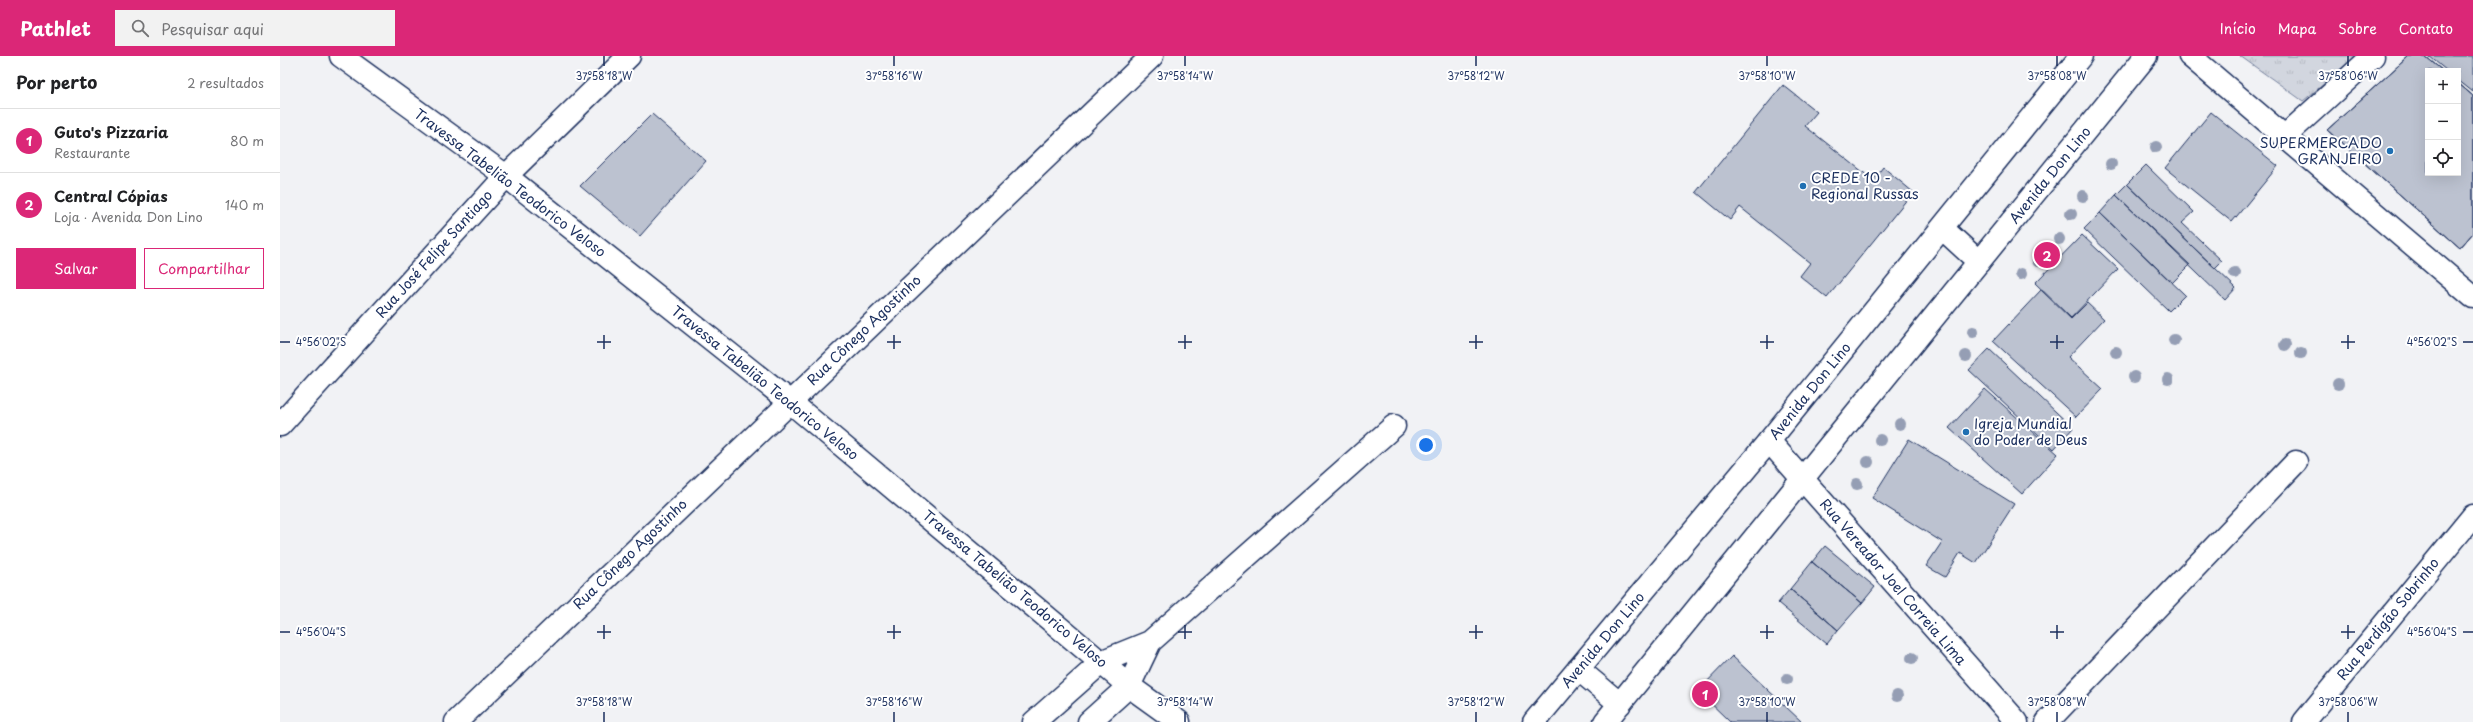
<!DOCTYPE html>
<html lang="pt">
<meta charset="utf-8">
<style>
body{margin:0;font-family:"Playpen Sans",sans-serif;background:#f2f2f2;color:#202124}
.controls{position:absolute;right:12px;top:12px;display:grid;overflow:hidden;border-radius:0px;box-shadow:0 4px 16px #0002}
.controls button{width:36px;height:36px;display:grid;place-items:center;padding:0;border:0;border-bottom:1px solid #e0e0e0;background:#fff;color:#202124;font:20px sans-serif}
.you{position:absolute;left:1146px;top:389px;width:14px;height:14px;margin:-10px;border:3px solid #fff;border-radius:50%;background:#1a73e8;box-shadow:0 0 0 6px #1a73e833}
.badge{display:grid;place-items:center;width:26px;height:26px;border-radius:50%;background:#db2777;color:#fff;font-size:13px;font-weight:700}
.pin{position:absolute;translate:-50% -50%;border:2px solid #fff;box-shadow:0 1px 4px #0006}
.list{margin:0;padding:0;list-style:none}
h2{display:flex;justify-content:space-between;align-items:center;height:52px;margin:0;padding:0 16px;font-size:17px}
h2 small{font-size:13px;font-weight:400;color:#757577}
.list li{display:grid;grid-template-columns:26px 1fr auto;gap:12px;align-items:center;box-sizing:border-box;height:64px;padding:0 16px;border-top:1px solid #e0e0e0}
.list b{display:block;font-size:15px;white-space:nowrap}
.list p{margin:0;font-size:13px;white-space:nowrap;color:#757577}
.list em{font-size:13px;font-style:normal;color:#757577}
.actions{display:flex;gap:8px;padding:12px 16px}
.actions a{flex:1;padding:9px 0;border:1px solid #db2777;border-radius:0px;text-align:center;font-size:14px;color:#db2777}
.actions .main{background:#db2777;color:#fff}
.icon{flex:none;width:22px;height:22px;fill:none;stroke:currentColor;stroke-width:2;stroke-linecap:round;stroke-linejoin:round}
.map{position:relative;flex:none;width:2193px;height:666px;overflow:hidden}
header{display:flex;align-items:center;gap:24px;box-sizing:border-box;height:56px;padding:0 20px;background:#db2777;color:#fff}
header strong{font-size:19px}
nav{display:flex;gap:22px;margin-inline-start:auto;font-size:14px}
.search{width:280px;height:36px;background:#f2f2f2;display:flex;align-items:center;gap:10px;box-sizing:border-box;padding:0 14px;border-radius:0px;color:#757577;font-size:15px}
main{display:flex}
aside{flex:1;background:#fff}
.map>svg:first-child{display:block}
.park{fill:url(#park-tufts);stroke:#76829e}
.building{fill:#bcc2d0;stroke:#1b2f5e}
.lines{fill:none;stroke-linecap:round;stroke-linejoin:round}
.minor-casing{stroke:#1b2f5e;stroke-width:25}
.primary-casing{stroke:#1b2f5e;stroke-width:25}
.minor{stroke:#fff;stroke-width:22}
.primary{stroke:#fff;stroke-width:22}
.tree{fill:#959eb4}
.ticks{fill:none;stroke:#1b2f5e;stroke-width:1.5}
.poi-dot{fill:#1f6fb2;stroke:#fff;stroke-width:1.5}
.labels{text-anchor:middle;stroke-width:4;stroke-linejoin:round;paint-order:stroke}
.poi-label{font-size:14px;fill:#1b2f5e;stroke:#fff;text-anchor:start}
.street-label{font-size:14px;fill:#1b2f5e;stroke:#fff}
.ticks-label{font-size:10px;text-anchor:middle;fill:#1b2f5e;stroke:#fff;stroke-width:4;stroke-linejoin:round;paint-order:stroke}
</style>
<header>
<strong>Pathlet</strong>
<div class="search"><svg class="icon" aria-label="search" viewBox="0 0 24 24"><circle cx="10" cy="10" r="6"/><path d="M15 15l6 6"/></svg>Pesquisar aqui</div>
<nav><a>Início</a><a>Mapa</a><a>Sobre</a><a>Contato</a></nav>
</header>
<main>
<aside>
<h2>Por perto<small>2 resultados</small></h2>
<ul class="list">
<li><span class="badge">1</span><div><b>Guto's Pizzaria</b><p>Restaurante</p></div><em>80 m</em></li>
<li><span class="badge">2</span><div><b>Central Cópias</b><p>Loja · Avenida Don Lino</p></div><em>140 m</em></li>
</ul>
<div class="actions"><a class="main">Salvar</a><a>Compartilhar</a></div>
</aside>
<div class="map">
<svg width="2193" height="666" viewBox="0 0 2193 666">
<defs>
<pattern id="park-tufts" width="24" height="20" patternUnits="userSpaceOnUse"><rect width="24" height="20" fill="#d2d6df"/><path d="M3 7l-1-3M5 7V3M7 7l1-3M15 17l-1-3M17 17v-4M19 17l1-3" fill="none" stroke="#b4b8c2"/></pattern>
</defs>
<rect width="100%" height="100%" fill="#f1f2f5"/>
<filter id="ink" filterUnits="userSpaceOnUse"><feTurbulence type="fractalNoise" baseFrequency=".025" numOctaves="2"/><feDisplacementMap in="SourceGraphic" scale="8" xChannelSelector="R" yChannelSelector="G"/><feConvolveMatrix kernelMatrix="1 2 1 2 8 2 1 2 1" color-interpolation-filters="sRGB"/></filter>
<g filter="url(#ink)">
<path class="park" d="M1960 0H2078L2023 45Z"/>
<path class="building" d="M2129 0H2145L2163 15H2148V117H2178V27L2193 40V177L2180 192 2047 74Z
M2129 0H2145L2163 15H2148V117H2178V27L2193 40V177L2180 192 2047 74Z
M2149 0H2193V36L2178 24V15H2167Z
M1503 29 1537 56 1525 70 1593 124 1603 111 1633 136 1547 242 1520 220 1530 207 1460 151 1450 164 1416 136Z
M1931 56 1998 110 1952 166 1885 112Z
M372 58 426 105 360 180 300 130Z
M1866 109 1914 156 1902 167 1942 205 1935 212 1847 128Z
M1847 128 1956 232 1945 244 1836 139Z
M1836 139 1910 209 1892 227 1820 157Z
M1820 157 1905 239 1889 255 1804 173Z
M1802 179 1838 213 1791 262 1755 227Z
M1761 234 1791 263 1807 247 1824 263 1788 301 1823 333 1796 361 1713 285Z
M1709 293 1793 372 1774 393 1689 314Z
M1705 333 1778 398 1742 438 1669 372Z
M1629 383 1734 448 1696 507 1680 497 1665 521 1646 510 1662 486 1592 442Z
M1545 490 1595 531 1582 547 1532 506Z
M1532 506 1582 547 1558 574 1510 533Z
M1510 533 1558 574 1547 588 1498 547Z
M1452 600 1522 666H1450L1418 635Z"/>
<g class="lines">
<g class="minor-casing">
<path id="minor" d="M61 0 226 120 509 345 849 630 899 666
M1910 0 2193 241
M2004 81 2093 0
M0 369 226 120 349 0
M1489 385 1737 666
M176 666 872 0
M754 666 823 605 870 586 1114 370
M809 666 849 630 870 586
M1767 666 2016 406
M2024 666 2193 460"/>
</g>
<g class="primary-casing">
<path id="primary" d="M1662 172 1699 206
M1298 613 1340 648
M1254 666 1489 385 1801 0
M1325 666 1866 0"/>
</g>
<use href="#minor" class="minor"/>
<use href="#primary" class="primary"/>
</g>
<g class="tree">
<circle cx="1876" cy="91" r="6"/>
<circle cx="1831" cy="108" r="6"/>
<circle cx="1803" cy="140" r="6"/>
<circle cx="1791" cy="158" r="6"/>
<circle cx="1779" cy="183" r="6"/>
<circle cx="1758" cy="205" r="6"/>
<circle cx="1955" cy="217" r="6"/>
<circle cx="1741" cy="218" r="6"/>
<circle cx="1693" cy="276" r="6"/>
<circle cx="1894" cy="284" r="6"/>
<circle cx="2005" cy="289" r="6"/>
<circle cx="1836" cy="296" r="6"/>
<circle cx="2021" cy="297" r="6"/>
<circle cx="1686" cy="300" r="6"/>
<circle cx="1854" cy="321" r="6"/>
<circle cx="1888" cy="323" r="6"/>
<circle cx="2058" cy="328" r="6"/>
<circle cx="1620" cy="368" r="6"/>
<circle cx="1600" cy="384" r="6"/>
<circle cx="1588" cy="406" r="6"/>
<circle cx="1577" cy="428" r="6"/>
<circle cx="1632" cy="602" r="6"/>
<circle cx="1507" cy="623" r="6"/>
<circle cx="1617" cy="640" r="6"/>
</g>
</g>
<path class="ticks" d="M324 0V10M614 0V10M905 0V10M1196 0V10M1487 0V10M1777 0V10M2068 0V10M324 279V293M614 279V293M905 279V293M1196 279V293M1487 279V293M1777 279V293M2068 279V293M0 286H10M317 286H331M607 286H621M898 286H912M1189 286H1203M1480 286H1494M1770 286H1784M2061 286H2075M2183 286H2193M324 569V583M614 569V583M905 569V583M1196 569V583M1487 569V583M1777 569V583M2068 569V583M0 576H10M317 576H331M607 576H621M898 576H912M1189 576H1203M1480 576H1494M1770 576H1784M2061 576H2075M2183 576H2193M324 656V666M614 656V666M905 656V666M1196 656V666M1487 656V666M1777 656V666M2068 656V666"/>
<g class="poi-dot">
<circle cx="2110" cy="95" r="4"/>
<circle cx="1523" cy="130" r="4"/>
<circle cx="1686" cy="376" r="4"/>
</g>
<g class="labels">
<g class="poi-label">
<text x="2102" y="92" text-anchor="end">SUPERMERCADO<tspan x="2102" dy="16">GRANJEIRO</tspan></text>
<text x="1531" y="127">CREDE 10 -<tspan x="1531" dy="16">Regional Russas</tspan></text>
<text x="1694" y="373">Igreja Mundial<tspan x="1694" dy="16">do Poder de Deus</tspan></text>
</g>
<g class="street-label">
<text transform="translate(1770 119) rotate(-51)" y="5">Avenida Don Lino</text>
<text transform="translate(230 127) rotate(37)" y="5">Travessa Tabelião Teodorico Veloso</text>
<text transform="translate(154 198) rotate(-48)" y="5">Rua José Felipe Santiago</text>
<text transform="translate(584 274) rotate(-44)" y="5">Rua Cônego Agostinho</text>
<text transform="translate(485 327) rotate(39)" y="5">Travessa Tabelião Teodorico Veloso</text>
<text transform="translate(1530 335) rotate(-51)" y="5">Avenida Don Lino</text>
<text transform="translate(350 498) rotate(-44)" y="5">Rua Cônego Agostinho</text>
<text transform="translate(1613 526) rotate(49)" y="5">Rua Vereador Joel Correia Lima</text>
<text transform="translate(735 533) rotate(40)" y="5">Travessa Tabelião Teodorico Veloso</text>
<text transform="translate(2108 563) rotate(-51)" y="5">Rua Perdigão Sobrinho</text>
<text transform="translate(1323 584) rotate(-50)" y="5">Avenida Don Lino</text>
</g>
</g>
<g class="ticks-label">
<text x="324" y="24">37°58'18"W</text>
<text x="614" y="24">37°58'16"W</text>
<text x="905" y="24">37°58'14"W</text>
<text x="1196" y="24">37°58'12"W</text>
<text x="1487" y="24">37°58'10"W</text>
<text x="1777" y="24">37°58'08"W</text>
<text x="2068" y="24">37°58'06"W</text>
<text x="41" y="290">4°56'02"S</text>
<text x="2152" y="290">4°56'02"S</text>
<text x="41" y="580">4°56'04"S</text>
<text x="2152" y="580">4°56'04"S</text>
<text x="324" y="650">37°58'18"W</text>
<text x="614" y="650">37°58'16"W</text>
<text x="905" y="650">37°58'14"W</text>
<text x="1196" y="650">37°58'12"W</text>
<text x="1487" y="650">37°58'10"W</text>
<text x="1777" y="650">37°58'08"W</text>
<text x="2068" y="650">37°58'06"W</text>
</g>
</svg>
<div class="controls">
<button>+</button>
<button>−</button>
<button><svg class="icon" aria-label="locate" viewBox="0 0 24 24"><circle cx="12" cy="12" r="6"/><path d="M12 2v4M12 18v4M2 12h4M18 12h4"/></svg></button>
</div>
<div class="you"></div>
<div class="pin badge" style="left:1425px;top:638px">1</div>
<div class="pin badge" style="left:1767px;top:199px">2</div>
</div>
</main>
